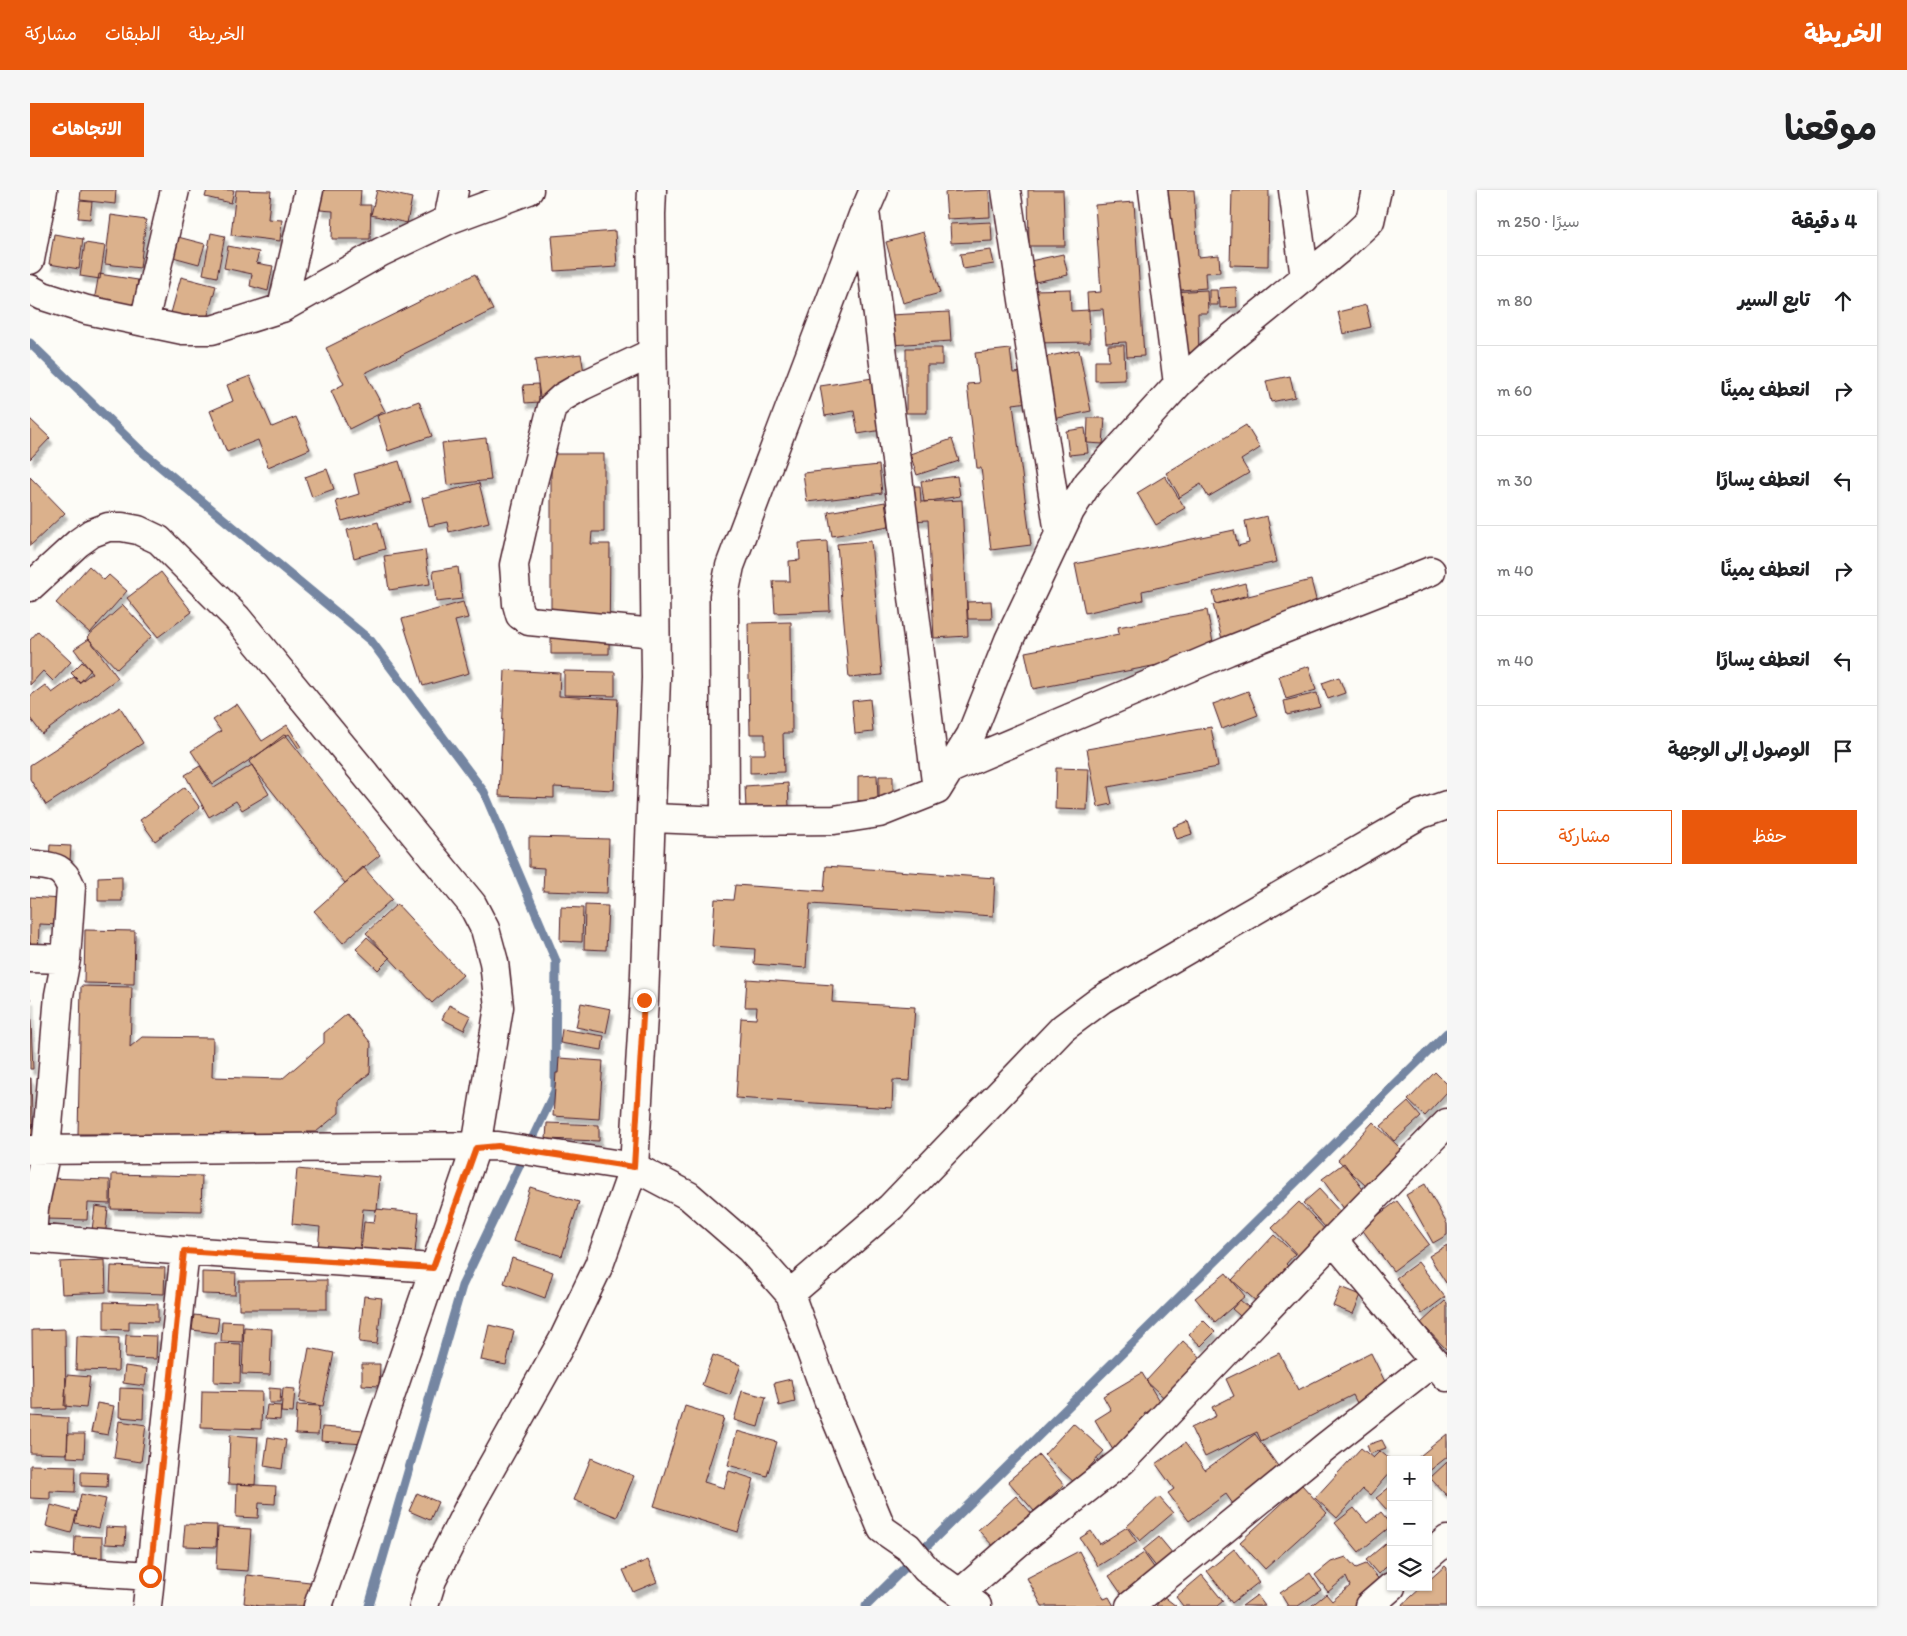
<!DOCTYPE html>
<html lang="ar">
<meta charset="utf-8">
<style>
body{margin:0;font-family:Itim,"Playpen Sans Arabic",sans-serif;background:#f6f6f6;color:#202124;direction:rtl}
.controls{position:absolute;right:15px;bottom:15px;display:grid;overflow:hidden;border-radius:0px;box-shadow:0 1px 4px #0004}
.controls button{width:45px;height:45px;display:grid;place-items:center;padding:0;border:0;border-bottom:1px solid #e0e0e0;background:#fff;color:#202124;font:25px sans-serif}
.stop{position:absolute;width:15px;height:15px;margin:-11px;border:4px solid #ea580c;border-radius:50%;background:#fff}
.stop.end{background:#ea580c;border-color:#fff;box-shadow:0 1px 5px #0008}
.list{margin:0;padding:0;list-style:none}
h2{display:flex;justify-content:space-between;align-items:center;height:65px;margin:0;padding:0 20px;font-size:21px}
h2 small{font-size:16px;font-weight:400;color:#757577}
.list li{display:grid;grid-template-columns:32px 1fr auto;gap:15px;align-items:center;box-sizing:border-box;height:90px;padding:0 20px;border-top:1px solid #e0e0e0}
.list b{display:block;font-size:19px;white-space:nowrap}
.list em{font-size:16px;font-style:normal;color:#757577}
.actions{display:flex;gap:10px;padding:15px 20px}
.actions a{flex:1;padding:11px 0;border:1px solid #ea580c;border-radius:0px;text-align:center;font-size:18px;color:#ea580c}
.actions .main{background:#ea580c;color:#fff}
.icon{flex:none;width:28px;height:28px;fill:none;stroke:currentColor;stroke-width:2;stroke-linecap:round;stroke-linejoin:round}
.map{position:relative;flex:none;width:1417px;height:1416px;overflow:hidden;direction:ltr;border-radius:0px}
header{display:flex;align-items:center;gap:30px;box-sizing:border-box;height:70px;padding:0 25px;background:#ea580c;color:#fff}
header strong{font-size:24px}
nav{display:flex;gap:28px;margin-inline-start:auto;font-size:18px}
.intro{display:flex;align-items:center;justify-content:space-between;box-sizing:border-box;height:120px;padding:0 30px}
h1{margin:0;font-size:35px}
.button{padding:12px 22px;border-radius:0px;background:#ea580c;color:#fff;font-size:18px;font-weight:700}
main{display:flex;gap:30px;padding:0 30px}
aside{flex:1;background:#fff;border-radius:0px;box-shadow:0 1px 4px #0004}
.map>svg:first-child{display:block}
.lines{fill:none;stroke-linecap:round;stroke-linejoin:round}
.stream{stroke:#7586a2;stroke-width:9}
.building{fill:#dbb18c;stroke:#4a1f2b;filter:url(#shadow)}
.minor-casing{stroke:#4a1f2b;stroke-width:31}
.secondary-casing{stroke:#4a1f2b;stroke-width:31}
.minor{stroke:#fdfcf7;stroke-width:28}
.secondary{stroke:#fdfcf7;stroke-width:28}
.route{stroke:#ea580c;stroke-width:6}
</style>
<header>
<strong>الخريطة</strong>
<nav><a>الخريطة</a><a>الطبقات</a><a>مشاركة</a></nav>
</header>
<div class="intro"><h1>موقعنا</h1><a class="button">الاتجاهات</a></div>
<main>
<aside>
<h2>4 دقيقة<small>سيرًا · 250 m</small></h2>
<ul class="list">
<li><svg class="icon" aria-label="ahead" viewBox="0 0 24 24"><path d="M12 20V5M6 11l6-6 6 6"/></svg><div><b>تابع السير</b></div><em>80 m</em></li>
<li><svg class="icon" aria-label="right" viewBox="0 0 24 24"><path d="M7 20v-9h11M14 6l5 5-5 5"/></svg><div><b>انعطف يمينًا</b></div><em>60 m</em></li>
<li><svg class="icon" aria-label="left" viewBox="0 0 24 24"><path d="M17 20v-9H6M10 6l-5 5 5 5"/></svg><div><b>انعطف يسارًا</b></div><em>30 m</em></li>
<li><svg class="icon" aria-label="right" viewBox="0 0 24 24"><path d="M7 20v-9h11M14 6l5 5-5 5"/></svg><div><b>انعطف يمينًا</b></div><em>40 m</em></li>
<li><svg class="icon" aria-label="left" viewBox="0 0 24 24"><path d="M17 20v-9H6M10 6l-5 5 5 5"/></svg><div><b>انعطف يسارًا</b></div><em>40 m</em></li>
<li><svg class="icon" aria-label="arrive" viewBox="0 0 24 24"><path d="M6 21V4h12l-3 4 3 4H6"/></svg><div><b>الوصول إلى الوجهة</b></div></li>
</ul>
<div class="actions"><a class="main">حفظ</a><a>مشاركة</a></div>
</aside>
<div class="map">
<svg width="1417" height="1416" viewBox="0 0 1417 1416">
<defs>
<filter id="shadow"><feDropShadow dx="3" dy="5.5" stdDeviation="1" flood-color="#0004"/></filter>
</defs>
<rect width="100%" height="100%" fill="#fdfcf7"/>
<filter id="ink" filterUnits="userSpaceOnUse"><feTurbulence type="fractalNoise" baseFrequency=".02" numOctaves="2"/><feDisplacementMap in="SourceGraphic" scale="10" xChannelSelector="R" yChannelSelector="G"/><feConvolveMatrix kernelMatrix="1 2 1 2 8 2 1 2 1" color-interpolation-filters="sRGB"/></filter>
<g filter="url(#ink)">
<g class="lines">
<path class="stream" d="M0 153 109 259 341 451 454 602 526 771 525 901 432 1096 339 1416
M836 1416 1417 843"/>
</g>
<path class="building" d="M51 0H86L85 14 50 10Z
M177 0H204L201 13 175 7Z
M206 0 241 1 238 29 252 30 250 51 201 45Z
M290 0H331L330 15H341L340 49H302L303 21 290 20Z
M347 0 382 8 377 33 341 25Z
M959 0 960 27 917 29 915 2Z
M998 0H1033L1035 56H999Z
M1125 0H1164L1168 67 1189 65 1190 82 1175 83 1176 98 1138 101Z
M1202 0H1239L1238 76 1200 75Z
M50 11 62 12 60 29 48 28Z
M1104 12 1114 166 1097 167 1096 152 1076 153 1073 119 1058 120 1057 103 1071 102 1065 15Z
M81 25 116 30 110 78 75 74Z
M961 32 962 51 921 53 920 34Z
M585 41 587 77 525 81 522 46Z
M893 42 910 103 873 113 856 52Z
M181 43 195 46 187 87 173 84Z
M24 44 53 49 49 79 19 74Z
M148 47 175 54 169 74 143 67Z
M55 53 75 56 70 89 50 86Z
M198 56 229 62 226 73 243 76 238 101 220 96 222 84 194 78Z
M961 60 964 74 933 79 930 64Z
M1033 64 1038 85 1005 92 1000 71Z
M69 84 108 90 103 123 63 116Z
M445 84 463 120 335 183 355 221 319 239 301 201 314 194 296 158Z
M151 87 186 96 176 132 141 123Z
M1206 97 1207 117 1190 118 1189 98Z
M1040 99 1041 121 1059 120 1060 152 1005 153 1004 100Z
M1177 100 1178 123H1168L1169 168 1144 169 1141 102Z
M1179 100H1187L1188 115H1179Z
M1336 115 1341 137 1313 144 1308 122Z
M919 122 921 151 862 155 860 125Z
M1078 155H1094L1095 190 1065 191V171H1079Z
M876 158H912V175H897V223H876Z
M980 159 983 183 995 182 998 212 983 214 1001 355 961 360 951 278H947L937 194 949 193 945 163Z
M1049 160 1061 221 1023 229 1010 168Z
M551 164 557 201 510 207 505 170Z
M220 186 242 237 266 227 280 259 238 277 228 250 197 262 180 221 203 211 197 195Z
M1260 186 1265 207 1241 212 1236 191Z
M843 188 852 240 828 244 824 221 795 226 790 196Z
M508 194 509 212 495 213 493 195Z
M389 211 402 246 358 261 347 226Z
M1058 228H1075L1073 254 1057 253Z
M0 229 20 248 0 269Z
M1216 235 1230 258 1211 270 1219 283 1178 307 1171 294 1150 307 1136 283Z
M1055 238 1058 263 1039 265 1036 241Z
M456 248 461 290 417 295 412 253Z
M922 249 929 271 887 285 880 264Z
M521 264H574V342H562L561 354H580L579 464H521Z
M369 271 381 312 312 331 306 311 329 304 324 284Z
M849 275 852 303 777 312 773 283Z
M297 279 304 299 282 307 275 287Z
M927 286 930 306 894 312 891 291Z
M1135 286 1155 318 1126 335 1107 303Z
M0 287 35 323 0 356Z
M449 293 459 332 419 342 417 332 399 336 392 308Z
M881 296H890L891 312 932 310 938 446 904 448 898 330 882 331Z
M855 312 859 336 802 346 798 322Z
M1237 326 1247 372 1112 401 1113 410 1055 423 1045 374 1204 340 1208 356 1219 353 1215 331Z
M348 332 355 359 324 368 317 340Z
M797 351 800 421 745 423 743 391H760L759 371 770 370 769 353Z
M841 351 852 485 819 488 807 354Z
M395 360 400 394 359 400 354 366Z
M59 376 74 390 79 385 97 401 60 443 26 413Z
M428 377 432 409 406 412 403 381Z
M131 382 162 422 128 447 97 408Z
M1281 390 1291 429 1193 453 1183 415Z
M1215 393 1218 405 1186 414 1183 402Z
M961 411 962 429H938L937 412Z
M433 412 438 428 425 431 439 483 393 496 372 429Z
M93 415 122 446 87 479 57 447Z
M1177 420 1185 464 1003 499 995 462 1089 444 1088 437Z
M761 432 762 543H753L754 582 720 583V564H735V544H720L718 433Z
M8 441 41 472 23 491 13 481 0 495V450Z
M59 449 88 488 12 544 0 528V506L15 495 22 503 44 487 49 493 62 483 44 459Z
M52 472 61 480 50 492 41 483Z
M1279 476 1286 500 1256 509 1249 486Z
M475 480 530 483 529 506 588 509 584 600 524 597V608L469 606Z
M534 481 585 482V506L534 505Z
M1309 487 1315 503 1298 509 1292 493Z
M1218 501 1228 525 1192 539 1183 514Z
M1287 503 1290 517 1257 525 1254 511Z
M840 509 843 542 825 544 822 511Z
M207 514 232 551 257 535 271 557 269 559 259 544 183 594 161 561 191 541 183 530Z
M90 517 113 553 16 615 0 589V575Z
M1181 537 1188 577 1078 597 1082 614 1068 617 1057 559Z
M255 544 350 665 315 693 219 572Z
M222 575 239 604 212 620 206 611 179 627 155 585 170 576 184 598Z
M1026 578 1059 579 1057 620 1025 619Z
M847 585 848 610 828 611V586Z
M849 586H863V608H849Z
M758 593 759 617 716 619 715 596Z
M155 597 170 618 125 651 110 630Z
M1158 631 1162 644 1147 649 1143 637Z
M499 647 579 649 577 703 513 701 514 678 499 677Z
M20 655 41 656 40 671 19 670Z
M796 676 965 688 963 726 780 714 776 778 724 774 725 759 682 756 685 709 703 710 705 695 794 701Z
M333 677 362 709 313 753 284 721Z
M92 686V711H68V687Z
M0 707 31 709 30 735 9 734 8 772H0Z
M367 714 433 785 402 813 336 743Z
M555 715 578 716 576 760 554 759Z
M531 717 553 718 552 752 530 751Z
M55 740 105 741 104 794 54 793Z
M337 747 360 768 348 780 326 759Z
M717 789 803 795 802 812 885 817 880 891 863 890 862 918 706 908 711 828 726 829 727 817H715Z
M51 796 102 797 100 857 112 847 183 848 182 887 252 889 294 853V843L317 824 341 853 340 883 309 909V923L286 942H275L257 958 80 955V944H48Z
M0 808 3 879H0Z
M551 813 581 819 576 843 546 837Z
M419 815 441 826 434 840 412 829Z
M532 839 574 846 572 860 530 853Z
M529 868 573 871 569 929 523 926 526 883H528Z
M1405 882 1417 894V902L1395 926 1378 910Z
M0 888H1L3 961H0Z
M1378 912 1391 927 1364 951 1351 936Z
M1343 932 1371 959 1336 996 1308 970Z
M517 933 569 935V951L516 949Z
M1314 973 1337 1005 1315 1020 1292 989Z
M267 979 350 987 347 1020 333 1019 329 1062 288 1059 290 1037 262 1034Z
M82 984 172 986 171 1021 81 1019Z
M16 988 80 990V1014L58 1013 57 1030 15 1029Z
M1395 994 1417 1034V1045L1403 1053 1376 1005Z
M500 997 549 1012 532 1066 483 1051Z
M1289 999 1313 1025 1297 1039 1273 1013Z
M1367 1011 1399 1054 1363 1081 1331 1038Z
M1269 1012 1300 1045 1272 1070 1242 1038Z
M65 1016 78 1018 75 1049 61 1048Z
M346 1019 389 1023 384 1073 330 1068 334 1032 344 1033Z
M1244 1045 1265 1064 1256 1074 1266 1084 1227 1112 1202 1090Z
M1417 1055V1092L1416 1093 1399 1066Z
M482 1068 523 1082 515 1108 474 1093Z
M75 1070 76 1102 32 1104 30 1072Z
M1388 1072 1415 1107 1392 1124 1366 1088Z
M81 1076 135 1078 134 1104 80 1102Z
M172 1082 206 1083 205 1105 172 1104Z
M1196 1083 1215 1106 1185 1132 1165 1108Z
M297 1090V1119H209V1091Z
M1311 1097 1331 1105 1323 1124 1303 1116Z
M334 1106 352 1108 347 1154 329 1152Z
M1210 1110 1225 1123 1217 1132 1202 1119Z
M1415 1111 1417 1113V1160L1391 1133Z
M74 1112 128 1114V1132L99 1131V1140L74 1139Z
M164 1125 189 1128 187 1143 162 1140Z
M1173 1130 1185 1142 1171 1156 1159 1145Z
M192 1131 213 1132 212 1152 191 1151Z
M459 1135 484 1141 476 1175 451 1170Z
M214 1137 242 1139 240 1185 212 1184Z
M35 1139 36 1219 3 1220 2 1140Z
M96 1145 127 1146 126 1169 95 1168Z
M47 1146 89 1148 88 1181 46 1180Z
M1153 1151 1178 1174 1141 1214 1116 1191Z
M185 1153 211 1154 210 1193 184 1192Z
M279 1158 304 1163 293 1216 269 1212Z
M1249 1163 1268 1200 1341 1163 1360 1202 1329 1217 1323 1205 1231 1251 1227 1242 1175 1267 1161 1238 1186 1226 1182 1217 1204 1206 1196 1189Z
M683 1165 711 1175 700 1205 672 1195Z
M332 1174H350L349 1196 332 1195Z
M95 1176 117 1179 115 1196 93 1193Z
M1112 1183 1131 1214 1114 1224 1122 1237 1083 1260 1065 1230 1081 1220 1073 1206Z
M37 1185 60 1187 56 1218 34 1216Z
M761 1189 765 1212 749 1216 744 1193Z
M90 1198 114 1199 113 1229 89 1227Z
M239 1198 251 1199 250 1213H239Z
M253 1198 265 1199 263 1223 251 1222Z
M172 1201 232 1202 231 1239 171 1237Z
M712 1201 736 1207 728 1237 704 1230Z
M67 1213 84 1216 78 1245 61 1242Z
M237 1215 251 1216 250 1230 235 1229Z
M267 1215 290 1216 288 1245 265 1244Z
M655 1216 694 1228 674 1292 694 1298 699 1281 724 1289 708 1342 624 1316Z
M0 1226 38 1228 37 1264 0 1263Z
M89 1231 116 1235 111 1272 84 1268Z
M1043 1233 1074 1261 1045 1293 1014 1265Z
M292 1237 335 1240 334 1254 291 1251Z
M707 1241 747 1252 737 1286 698 1275Z
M38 1244H55L54 1268 37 1267Z
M1225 1244 1255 1286 1205 1317 1196 1304 1159 1331 1138 1303 1144 1299 1126 1274 1155 1253 1175 1280Z
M1417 1244V1267L1398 1282V1270H1385Z
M200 1245 228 1247 225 1295 198 1294Z
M238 1247 256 1250 252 1279 234 1276Z
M1352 1250 1356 1258 1340 1264 1337 1255Z
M1331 1258 1343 1268 1350 1261 1361 1270V1281L1340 1305 1333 1299 1307 1328 1285 1308Z
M1009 1265 1034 1295 1004 1321 978 1291Z
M561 1268 604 1286 587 1327 544 1310Z
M1417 1272V1306L1400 1288Z
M0 1275 46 1276 45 1302 20 1301V1309L0 1308Z
M51 1282 78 1283 77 1297 51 1296Z
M207 1294 246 1296 245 1314 229 1313 228 1328 206 1327Z
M1272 1295 1297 1323 1235 1379 1210 1352Z
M1361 1296V1317L1357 1320 1346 1308Z
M387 1303 408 1312 400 1330 379 1321Z
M51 1304 76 1309 69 1338 45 1333Z
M986 1306 1003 1325 966 1359 948 1340Z
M1129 1307 1143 1323 1110 1351 1097 1336Z
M21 1315 47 1322 41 1343 16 1336Z
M1324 1318 1337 1333 1351 1322 1361 1334V1336L1329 1362 1305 1333Z
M155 1334 187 1335 186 1357 153 1356Z
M76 1337 96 1338 95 1355 75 1354Z
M188 1337 221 1339 218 1381 186 1379Z
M1097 1337 1107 1352 1068 1376 1050 1348 1061 1341 1070 1354Z
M45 1346 72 1347V1371L44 1370Z
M1129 1347 1148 1370 1131 1383 1113 1360Z
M1361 1349V1373L1348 1384 1336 1370Z
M1204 1359 1229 1392 1202 1413 1177 1381Z
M1049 1361 1074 1409 1079 1407 1084 1416H1012L997 1388Z
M1114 1363 1134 1392 1099 1415 1079 1386Z
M1316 1367 1326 1378 1336 1374 1357 1399 1337 1416H1281L1296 1404 1302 1411 1320 1396 1316 1387 1298 1402 1285 1385 1301 1372Z
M618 1370 627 1392 603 1402 593 1380Z
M1415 1376 1417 1378V1416H1371L1392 1397H1398V1391Z
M1280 1383 1291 1400 1268 1416H1258L1250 1403Z
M217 1385 289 1393 286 1416H229L214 1413Z
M1172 1385 1193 1411 1187 1416H1153L1146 1407Z
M1227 1405 1235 1416H1212Z
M1133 1406 1146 1416H1126Z"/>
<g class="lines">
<g class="minor-casing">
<path id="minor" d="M976 0 1029 343
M1123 0 1148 194
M1263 0 1275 88
M418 30 424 0
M0 70 13 0
M0 99 13 106 57 120 153 140H182L252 118 351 62 418 30 499 0
M252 118 279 0
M114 132 145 0
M622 163 552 196 533 207 522 217 501 300 484 375 487 414 490 425 499 431 625 443
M0 397 48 353 62 343 78 337H92L108 340 129 350 207 428 442 714 455 739 464 772 469 817 446 957 288 1416
M920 579 1198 461 1401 381
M907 600 941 545 979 450 1040 321 1058 293 1148 194 1180 165 1311 58 1340 31 1347 0
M622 628 695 631 804 630 849 623 907 600 835 21 844 0
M695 631 694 406 700 376 833 25
M0 674C21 677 32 674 41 697L36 769
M0 768 36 769 29 805 16 960 4 1018 2 1048 155 1061 403 1078
M0 960 468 956 604 977 659 1006 720 1059 760 1104 798 1209 852 1339 878 1357 896 1379 947 1416
M1303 1050 1417 1187
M760 1104 861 1017 1033 838 1072 809 1391 624 1417 615
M1398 1366 1417 1350
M0 1378 120 1386
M930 1403 989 1352 1092 1271 1303 1050 1417 933
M117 1416 155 1061
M1100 1416 1295 1257 1404 1171
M1339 1416 1361 1397"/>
</g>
<g class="secondary-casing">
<path id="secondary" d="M394 1416 402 1390 439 1317 533 1150 569 1075 604 977 614 810 626 488 621 24 622 0"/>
</g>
<use href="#minor" class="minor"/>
<use href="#secondary" class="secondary"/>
</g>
</g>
<g class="lines" filter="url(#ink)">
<path class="route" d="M120 1386 154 1061 403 1078 446 958 468 956 604 977 614 810"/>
</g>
</svg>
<div class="controls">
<button>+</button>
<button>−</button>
<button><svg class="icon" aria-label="layers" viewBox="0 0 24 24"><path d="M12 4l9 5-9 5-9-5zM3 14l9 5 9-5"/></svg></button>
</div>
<div class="stop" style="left:120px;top:1386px"></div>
<div class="stop end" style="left:614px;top:810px"></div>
</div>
</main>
